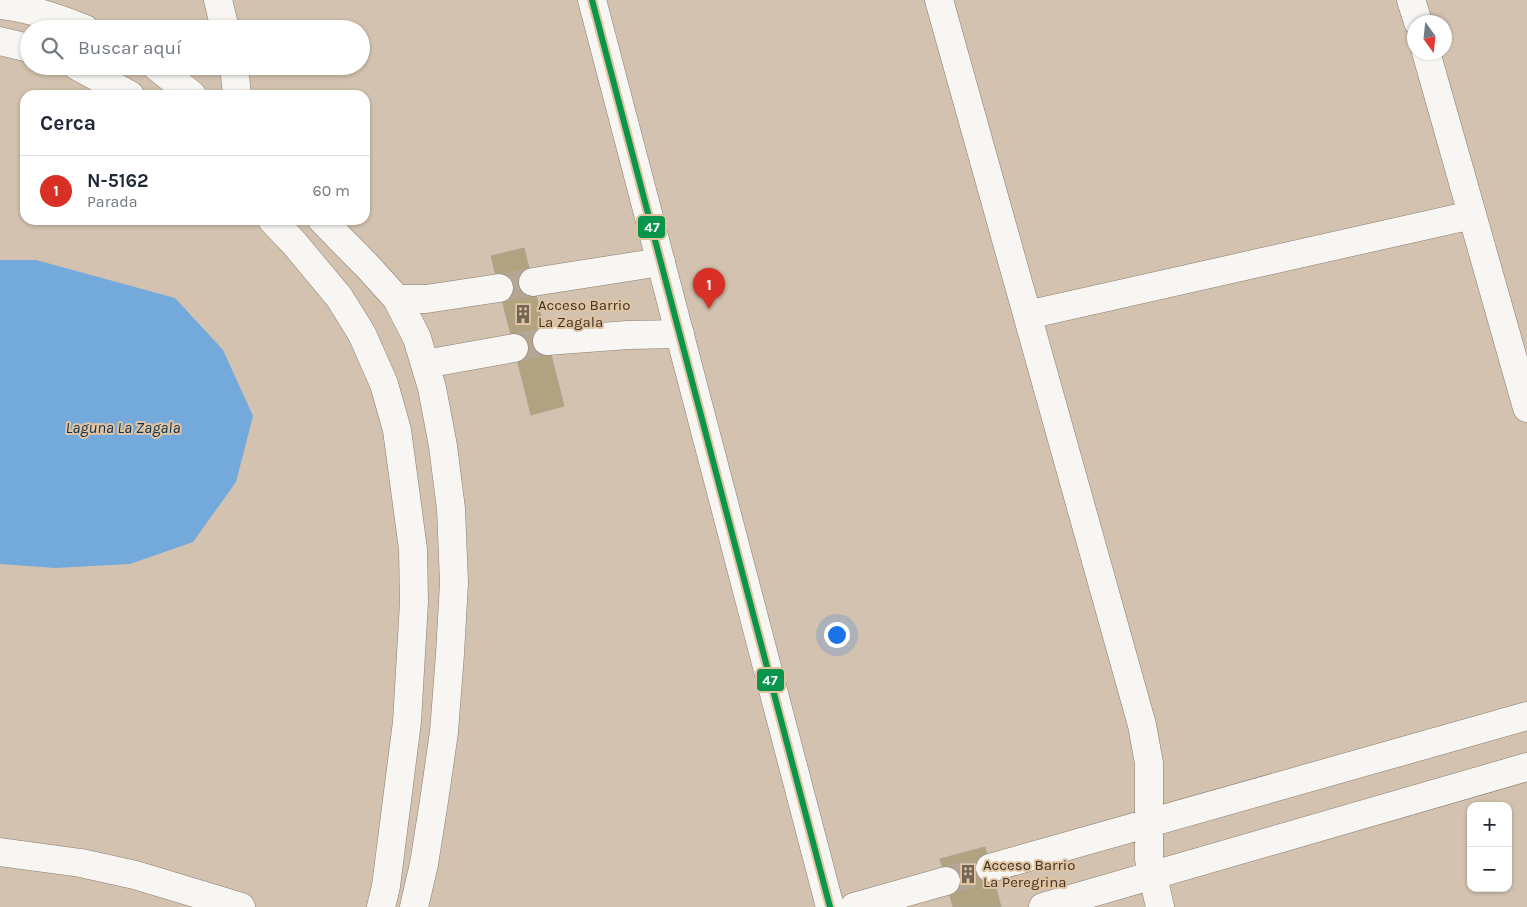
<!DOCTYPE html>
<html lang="es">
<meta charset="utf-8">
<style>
body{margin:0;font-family:Karla,sans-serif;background:#f2f2f3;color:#1f2937}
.controls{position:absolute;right:15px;bottom:15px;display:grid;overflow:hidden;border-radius:10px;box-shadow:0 1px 4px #0004}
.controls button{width:45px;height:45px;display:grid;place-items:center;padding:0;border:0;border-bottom:1px solid #e0e1e3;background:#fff;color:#1f2937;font:25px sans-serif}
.compass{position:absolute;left:1407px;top:15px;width:45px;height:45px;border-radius:50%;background:#fff;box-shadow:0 1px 4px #0004;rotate:165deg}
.you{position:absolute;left:836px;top:634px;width:18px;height:18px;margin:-12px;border:4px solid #fff;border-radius:50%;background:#1a73e8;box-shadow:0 0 0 8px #1a73e833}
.badge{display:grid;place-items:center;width:32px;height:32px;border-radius:50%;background:#d93025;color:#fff;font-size:16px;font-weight:700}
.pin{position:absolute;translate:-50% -41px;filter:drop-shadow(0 1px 2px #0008)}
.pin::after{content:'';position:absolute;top:26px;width:18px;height:15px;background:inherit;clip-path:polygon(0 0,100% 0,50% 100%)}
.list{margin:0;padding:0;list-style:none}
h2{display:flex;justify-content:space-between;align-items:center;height:65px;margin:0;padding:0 20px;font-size:21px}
h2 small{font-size:16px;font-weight:400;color:#747a83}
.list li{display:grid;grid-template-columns:32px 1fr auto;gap:15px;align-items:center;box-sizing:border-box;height:70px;padding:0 20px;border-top:1px solid #e0e1e3}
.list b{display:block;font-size:19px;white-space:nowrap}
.list p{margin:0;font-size:16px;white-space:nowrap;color:#747a83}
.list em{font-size:16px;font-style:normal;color:#747a83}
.icon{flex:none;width:28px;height:28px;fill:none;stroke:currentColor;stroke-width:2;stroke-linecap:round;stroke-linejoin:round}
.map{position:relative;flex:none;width:1527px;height:907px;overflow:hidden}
.search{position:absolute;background:#fff;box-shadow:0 1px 4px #0004;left:20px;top:20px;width:350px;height:55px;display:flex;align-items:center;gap:12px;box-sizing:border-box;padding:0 18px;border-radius:28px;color:#747a83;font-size:19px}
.panel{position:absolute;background:#fff;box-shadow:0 1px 4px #0004;left:20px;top:90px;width:350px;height:135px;border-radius:15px}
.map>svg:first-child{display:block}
.water{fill:#74a9dc}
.building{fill:#b2a380;stroke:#ada393}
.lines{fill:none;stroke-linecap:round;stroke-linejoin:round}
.street-tunnel{stroke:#b5a594;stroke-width:28;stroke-dasharray:28 14;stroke-linecap:butt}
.street-casing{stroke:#8a7e70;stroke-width:29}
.secondary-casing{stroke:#8a7e70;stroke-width:29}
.street{stroke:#f8f6f3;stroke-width:28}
.secondary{stroke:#f8f6f3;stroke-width:28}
.bus-1-casing{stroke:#e0c3a1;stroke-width:10}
.bus-1{stroke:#09954b;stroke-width:6}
.labels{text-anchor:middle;stroke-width:4;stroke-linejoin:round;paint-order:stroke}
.poi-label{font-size:15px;fill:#3f3326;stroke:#e0c3a1;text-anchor:start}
.water-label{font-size:16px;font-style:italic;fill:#0f3151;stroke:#e0c3a1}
.line-badge{stroke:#e0c3a1;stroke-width:2}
.badge-label{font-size:14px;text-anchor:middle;font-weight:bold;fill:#fff}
</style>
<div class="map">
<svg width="1527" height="907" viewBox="0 0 1527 907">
<rect width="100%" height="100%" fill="#d2c2af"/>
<path class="water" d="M0 260H36L175 298 223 350 253 416 236 482 193 542 130 564 55 568 0 564Z"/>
<path class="building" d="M524 248 564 406 531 415 491 256Z
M985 847 1001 907H953L940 859Z"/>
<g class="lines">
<path class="street-tunnel" d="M499 288 533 282
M514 348 547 341
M946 881 990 868"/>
<g class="street-casing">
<path id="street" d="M218 0 225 29
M939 0 1142 725 1149 763V859L1160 907
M1411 0 1418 22
M0 5C29 8 58 18 85 29
M0 41 29 48
M1426 52 1527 408
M77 66 130 95
M156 66 192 95
M234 66 237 95
M272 220 294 243 339 297 362 334 384 384 397 430 413 549 414 602 407 722 386 886 381 907
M322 220 370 269 397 299 417 338 432 388 443 446 451 509 454 583 450 654 444 732 434 801 424 864 414 907
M533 282 661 262
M397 299H426L499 288
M1027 315 1472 215
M547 341 628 335 680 334
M425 364 514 348
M0 852 81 863 135 875 241 907
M990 868 1527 716
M854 907 946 881
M1043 907 1527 767"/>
</g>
<g class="secondary-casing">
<path id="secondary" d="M592 0 830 907"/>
</g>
<use href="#street" class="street"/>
<use href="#secondary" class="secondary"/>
<g class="bus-1-casing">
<path id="bus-1" d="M592 0 830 907"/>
</g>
<use href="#bus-1" class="bus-1"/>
</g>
<defs>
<g id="building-bare" transform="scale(1.5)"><path d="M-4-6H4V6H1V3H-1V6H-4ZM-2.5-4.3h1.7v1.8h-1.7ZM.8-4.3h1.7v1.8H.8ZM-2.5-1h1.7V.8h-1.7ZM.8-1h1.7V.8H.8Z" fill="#726556" stroke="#e0c3a1" stroke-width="2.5" paint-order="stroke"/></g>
</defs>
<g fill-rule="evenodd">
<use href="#building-bare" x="523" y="314"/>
<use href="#building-bare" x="968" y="874"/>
</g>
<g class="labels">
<g class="poi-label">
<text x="538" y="310">Acceso Barrio<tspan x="538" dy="17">La Zagala</tspan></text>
<text x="983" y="870">Acceso Barrio<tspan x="983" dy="17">La Peregrina</tspan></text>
</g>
<g class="water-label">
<text x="123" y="433">Laguna La Zagala</text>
</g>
</g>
<g class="line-badge">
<rect x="637" y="215" width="29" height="24" rx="5" fill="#09954b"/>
<rect x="756" y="668" width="29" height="24" rx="5" fill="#09954b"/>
</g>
<g class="badge-label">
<text x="652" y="232">47</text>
<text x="770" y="685">47</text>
</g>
</svg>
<div class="controls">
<button>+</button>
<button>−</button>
</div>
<svg class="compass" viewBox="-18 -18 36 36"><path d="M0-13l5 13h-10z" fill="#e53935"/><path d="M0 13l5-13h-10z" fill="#747a83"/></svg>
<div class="you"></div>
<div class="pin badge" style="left:709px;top:309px">1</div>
<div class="search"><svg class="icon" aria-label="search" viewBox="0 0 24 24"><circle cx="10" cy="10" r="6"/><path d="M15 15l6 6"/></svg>Buscar aquí</div>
<section class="panel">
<h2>Cerca<small></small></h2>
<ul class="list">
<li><span class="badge">1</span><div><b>N-5162</b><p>Parada</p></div><em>60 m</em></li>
</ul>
</section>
</div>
